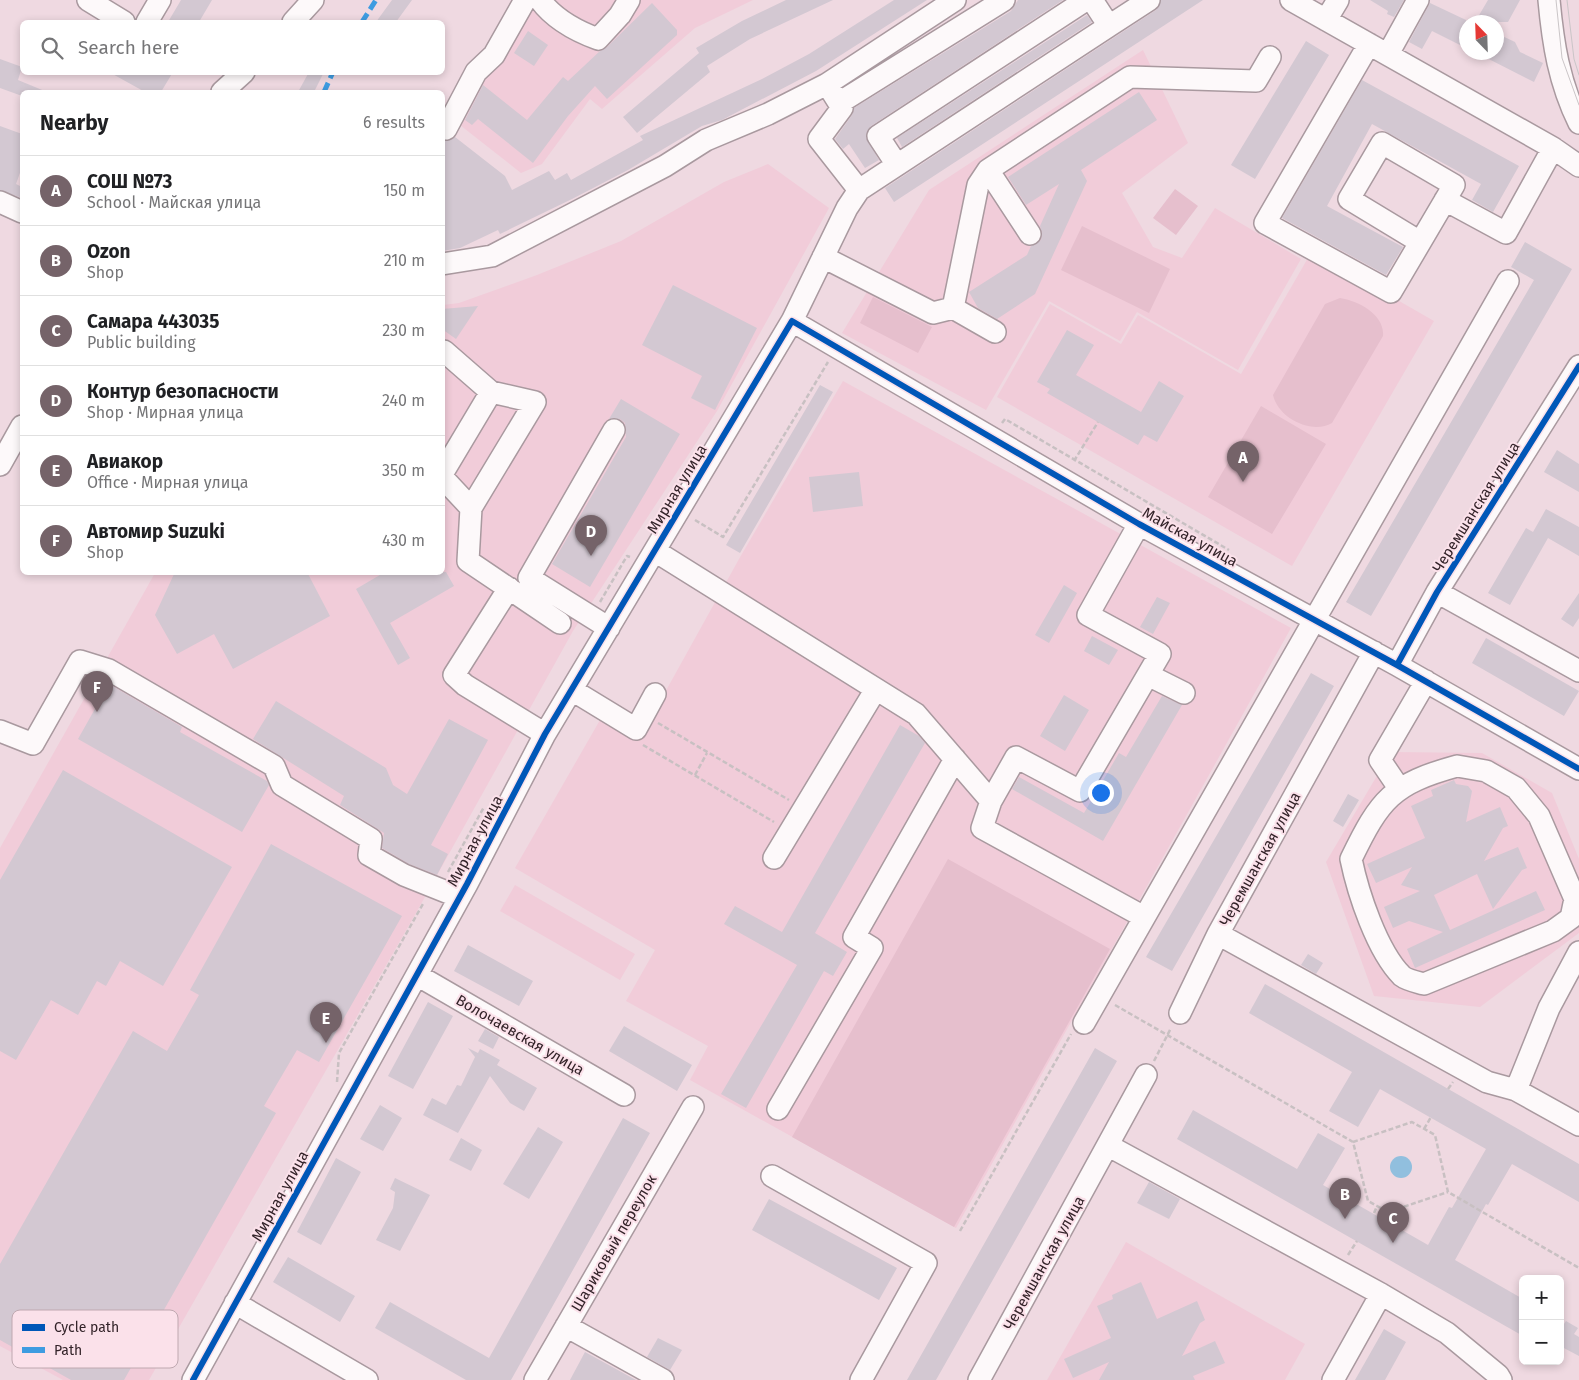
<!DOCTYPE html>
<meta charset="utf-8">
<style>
body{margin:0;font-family:"Fira Sans",sans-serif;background:#f6f6f6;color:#202124}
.controls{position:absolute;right:15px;bottom:15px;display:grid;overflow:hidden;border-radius:8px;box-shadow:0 2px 8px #0003}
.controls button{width:45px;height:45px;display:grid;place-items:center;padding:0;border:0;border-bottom:1px solid #e0e0e0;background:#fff;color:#202124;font:25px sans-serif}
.compass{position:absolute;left:1459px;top:15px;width:45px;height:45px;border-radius:50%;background:#fff;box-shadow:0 2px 8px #0003;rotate:337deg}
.you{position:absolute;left:1100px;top:792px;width:18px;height:18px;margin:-12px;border:4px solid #fff;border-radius:50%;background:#1a73e8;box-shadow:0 0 0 8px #1a73e833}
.badge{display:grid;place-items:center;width:32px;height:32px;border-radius:50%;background:#756369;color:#fff;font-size:16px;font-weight:700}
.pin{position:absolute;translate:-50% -41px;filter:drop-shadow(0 1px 2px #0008)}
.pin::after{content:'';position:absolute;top:26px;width:18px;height:15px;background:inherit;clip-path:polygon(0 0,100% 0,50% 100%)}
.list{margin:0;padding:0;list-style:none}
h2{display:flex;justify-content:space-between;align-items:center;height:65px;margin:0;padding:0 20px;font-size:21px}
h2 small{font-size:16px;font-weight:400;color:#757577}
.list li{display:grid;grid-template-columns:32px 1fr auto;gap:15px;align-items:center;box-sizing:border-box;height:70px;padding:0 20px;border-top:1px solid #e0e0e0}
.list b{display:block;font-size:19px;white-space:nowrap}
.list p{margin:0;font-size:16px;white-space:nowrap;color:#757577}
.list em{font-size:16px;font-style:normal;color:#757577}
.icon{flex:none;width:28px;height:28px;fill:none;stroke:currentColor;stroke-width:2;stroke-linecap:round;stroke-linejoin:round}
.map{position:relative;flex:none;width:1579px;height:1380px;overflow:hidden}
.search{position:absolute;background:#fff;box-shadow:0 2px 8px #0003;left:20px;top:20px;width:425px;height:55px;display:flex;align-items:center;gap:12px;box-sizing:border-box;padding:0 18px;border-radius:8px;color:#757577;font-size:19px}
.panel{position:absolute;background:#fff;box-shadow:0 2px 8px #0003;left:20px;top:90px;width:425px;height:485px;border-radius:8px}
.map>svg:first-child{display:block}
.built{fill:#f1ccd9}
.green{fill:#e6bfcd}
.water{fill:#91bfde}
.building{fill:#d3c8d2}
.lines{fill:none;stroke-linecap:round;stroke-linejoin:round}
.minor-casing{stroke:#a9999f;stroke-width:24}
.path{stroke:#c8c0c2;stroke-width:2.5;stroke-dasharray:5 2.5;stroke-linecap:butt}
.minor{stroke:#fdf9fa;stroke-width:21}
.tram{stroke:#cac5c7;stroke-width:1}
.quiet{stroke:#3e9ce1;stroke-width:5;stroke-dasharray:10 5;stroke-linecap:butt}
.cycleway-casing{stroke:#fbe1ea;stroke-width:9}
.cycleway{stroke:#0057b8;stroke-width:6}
.labels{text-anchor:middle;stroke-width:4;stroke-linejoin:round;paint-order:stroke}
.street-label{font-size:15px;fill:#332329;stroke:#fbe1ea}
.key{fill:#fbe1ea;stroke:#bfa8b0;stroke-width:1}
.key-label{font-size:14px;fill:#332329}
</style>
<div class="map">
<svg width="1579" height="1380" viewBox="0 0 1579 1380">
<rect width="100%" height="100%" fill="#efd9e1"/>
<path class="built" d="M531 0H753L695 28 602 109 590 99 542 164 521 173 451 118Z
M1143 50 1188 143 1122 193 1153 247 1182 258 1215 208 1301 259 1238 370 1137 312 1120 341 1049 301 986 410 842 333 929 190Z
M768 164 829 208 717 411 573 631 416 913 149 1380H63L0 1346V848L155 573 442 572 443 305 459 303 537 275 621 241 724 182Z
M1312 251 1434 321 1292 566 997 397 1050 304 1121 344 1138 315 1241 374Z
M843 381 1291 628 956 1228 690 1080 708 1046 626 1001 655 950 515 868 600 720 638 741 739 559Z
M1391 752 1482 753 1552 793 1579 859V933L1480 1007 1374 996 1326 862Z
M515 885 635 954 620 980 500 911Z
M1126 1242 1305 1344 1285 1380H1047Z"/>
<path class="green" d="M1175 189 1198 206 1176 235 1153 218Z
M1082 226 1170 269 1149 313 1061 270Z
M873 297 932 327 918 353 860 323Z
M1340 298C1359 301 1385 315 1383 336L1332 423C1312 435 1278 418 1273 395L1325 304Z
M1261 406 1326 444 1272 534 1208 497Z
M948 859 1110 949 954 1227 792 1137Z"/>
<path class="water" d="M1390 1167a11 11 0 1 1 22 0a11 11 0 1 1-22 0Z"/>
<path class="building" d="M181 0H212L199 22H168Z
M392 0H412L396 22H376Z
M786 0H833L750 39 707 66 710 72 637 133 623 117 699 53 696 48 742 21Z
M894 0H927L816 71 722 120 702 126 628 170 572 199 500 234 498 230 460 248 442 251 444 141 455 137 505 176 512 190 549 171 555 180 567 173 571 180 643 140 640 136 762 79 809 54Z
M1018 0H1063L871 126 867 131 866 137 879 160 865 168 849 144 843 149 835 139 852 115 854 108 1011 11Z
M1161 0H1203L894 202 885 188 1156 10Z
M1370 0H1404L1394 17 1387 14 1388 11Z
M1488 0H1520L1508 22H1475Z
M652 3 677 30V35L607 99 595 86 568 116 533 163 478 119 472 125 465 120 483 85 527 120 563 77 568 81 600 51 607 47Z
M1430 3 1466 20V48L1432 31 1422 49 1409 42Z
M1087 15 1092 22 902 147 897 138Z
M528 31 548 45 534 66 514 53Z
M1496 33 1515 42 1520 52 1543 63 1534 82 1475 52H1496Z
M1306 41 1329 55 1255 179 1231 165Z
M0 59 22 67 18 80 47 92H22V96L0 88Z
M109 72H173L161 92H145Z
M309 72H324L314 92H298Z
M1362 80 1519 166 1493 212 1472 200 1481 184 1372 124 1327 206 1403 247 1386 275 1282 218Z
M1139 92 1157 120 1081 170 1087 181 1035 294 997 319 978 308 969 292 1027 255 1031 246 1041 240 1042 233 1040 226 1059 184 1026 205 1008 177Z
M0 126 22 134V167L16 184 22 187V198L0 190Z
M1525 242 1572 269 1371 616 1346 602 1534 280 1511 267Z
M673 285 757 328 715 410 691 398 702 376 642 345Z
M478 306 456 339 442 329V309Z
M1067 330 1094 345 1076 375 1141 412 1159 381 1184 396 1157 442 1144 435 1138 445 1047 393 1050 389 1037 382Z
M820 385 833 392 740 553 726 545Z
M621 399 680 434 590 587 552 564 626 437 625 423 620 419H609Z
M1557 450 1579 464V492L1544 472Z
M859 472 863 506 813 512 809 477Z
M1546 509 1579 527V556L1548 538 1510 605 1488 593 1526 528 1533 532Z
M175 572H307L330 616 233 669 214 634 177 654 155 615Z
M385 572H446L454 586 390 623 410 658 398 665 356 589Z
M1064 585 1077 593 1049 643 1035 635Z
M1579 593V618L1573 627 1561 619Z
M1157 597 1170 603 1153 634 1140 627Z
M1092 636 1118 650 1109 665 1084 651Z
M1486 638 1579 691 1564 716 1472 663Z
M1311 673 1334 686 1172 971 1146 957Z
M109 684 182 727 180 732 267 781 269 785 242 832 78 739Z
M1064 695 1089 710 1065 751 1040 736Z
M1162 696 1182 705 1103 841 1012 789 1019 777 1084 813 1119 753 1126 757Z
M276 701 386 768 393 785 407 794 449 719 488 740 431 845 448 854 437 875 409 864 382 848 384 833 340 805 344 796 253 739Z
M900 725 919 736 925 743 815 933 847 952 833 976 824 971 746 1108 721 1094 797 965 724 924 735 906 782 932Z
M63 770 232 867 163 986 120 961 106 986 97 981 78 1015 51 1000 16 1060 0 1051V880Z
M1454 780 1456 784 1468 786 1472 791 1466 822 1500 807 1508 826 1503 828 1484 861 1518 847 1527 868 1522 870 1493 909 1477 874 1434 895 1450 930 1536 891 1545 910 1415 968 1407 949 1443 932 1409 921 1393 928 1384 907 1420 891 1401 885 1412 867 1376 883 1367 864 1425 838 1411 806 1433 796 1431 790Z
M1348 794 1359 800 1343 827 1333 821Z
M271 844 402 916 319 1062 297 1050 264 1106 276 1113 124 1380H71L0 1340V1264L133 1031 167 1051 199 995 190 990Z
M468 945 533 981 519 1006 454 971Z
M1308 954 1323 963 1316 974 1301 965Z
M1265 984 1579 1164V1202L1512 1164 1488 1205 1486 1204 1455 1260 1523 1299V1336L1177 1139 1193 1110 1297 1169 1318 1133 1345 1148 1323 1185 1428 1245 1449 1207 1452 1208 1486 1149 1380 1089 1358 1127 1329 1111 1352 1072 1249 1013Z
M428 1002 453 1016 413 1089 388 1076Z
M624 1026 692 1065 677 1091 609 1051Z
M485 1029 499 1037 493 1049 478 1041Z
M468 1048 478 1053 480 1049 500 1060 497 1065 537 1088 524 1111 510 1103 490 1076 458 1133 423 1115 432 1098 446 1105 457 1085 461 1086 475 1057Z
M1095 1048 1117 1061 936 1380H907Z
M380 1105 402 1118 383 1151 360 1139Z
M623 1118 650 1133 511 1380H466L375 1328 390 1302 489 1358Z
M538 1127 563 1142 529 1199 503 1184Z
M461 1138 482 1150 471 1171 449 1160Z
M336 1158 361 1172 321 1245 297 1232Z
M395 1178 430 1195 400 1251 376 1240 393 1208 395 1192 390 1189Z
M1149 1182 1180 1199 1169 1219 1137 1203Z
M769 1199 897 1268 879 1300 752 1230Z
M288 1257 355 1296 340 1322 273 1282Z
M1141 1282 1157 1319 1197 1301 1205 1320 1200 1323 1182 1356 1215 1341 1225 1363 1193 1376 1195 1380H1099L1109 1362 1073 1378 1064 1359 1111 1338 1097 1306 1113 1299 1112 1295Z
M1566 1321 1578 1328 1574 1334 1579 1337V1356L1560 1346V1330Z
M1384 1329 1406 1342 1385 1380H1355Z
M658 1338 682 1350 670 1370 647 1357Z
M585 1352 636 1380H570Z"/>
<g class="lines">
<g class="minor-casing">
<path id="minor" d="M88 0 124 22
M540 0C554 19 576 31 598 39L620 15 629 0
M1291 0 1553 148 1579 166
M1549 0C1553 44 1559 82 1579 123
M1326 20 1338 0
M147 22 160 0
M293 22 313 0
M1109 26 1149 0
M1369 44 1265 223 1391 292 1454 185 1382 143 1349 199 1420 242
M1388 54 1418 0
M222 92 244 72
M839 103 1004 0
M446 129 476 72 494 55 525 0
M897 165 878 136 1086 0
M988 170 1030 234
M859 190 1109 26 1092 0
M1445 200 1506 233 1553 148
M0 202 22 212
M823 257 933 313 953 308 978 185 988 170 1130 77 1256 81 1270 57
M442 264 492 256 665 166 706 140 768 114 827 84 955 0
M953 308 995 332
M792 321 1139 524 1397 665 1579 769
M442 353 444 351 491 392 535 402 471 508
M0 465 22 426
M442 474 491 392
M442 477 471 508 468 561 560 623
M655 551 916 714 991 801 982 828 1144 917
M509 588 454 675 465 685 545 734
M1437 592 1579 671
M609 628 529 578 614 430
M1397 665 1437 592 1579 366
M1148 675 1184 693
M572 690 636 729 655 694
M0 731 33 744 80 661 109 670 274 766 282 785 371 839 369 855 404 875 459 897
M1457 766 1486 771 1516 788 1539 816 1575 899 1571 918 1553 931 1424 984C1417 982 1407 980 1402 976 1377 951 1358 893 1351 859 1380 799 1392 784 1457 766Z
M1399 788 1380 760 1426 681
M991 801 1016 757 1080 791 1160 654 1088 615 1139 524
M774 858 876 689
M1218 934 1487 1082 1516 1090 1579 1125
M417 975 624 1095
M1180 1013 1218 934 1374 652
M1084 1023 1508 281
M1516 1090 1549 1008 1579 952
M778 1109 872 948 854 937 955 759
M1109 1146 1381 1294 1447 1333 1498 1375 1501 1380
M772 1176 926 1263 861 1380
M235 1303 367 1380
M566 1326 663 1380
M193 1380 467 884 545 734 792 321 847 208 859 190 819 139 842 108 827 84
M535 1380 693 1107
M979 1380 1146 1075
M1333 1380 1381 1294"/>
</g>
<path class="path" d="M1002 423 1005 419 1229 550
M1074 461 1098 422
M695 520 723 537 828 362
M600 602 627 556 630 557
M658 723 789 800
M643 745 774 822
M695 775 707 753
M448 872 484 807
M1115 1005 1353 1142 1368 1201 1388 1212 1448 1192
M1154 1061 1171 1028
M337 1082 339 1053 424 902
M1448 1089 1453 1082
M1424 1129 1431 1117
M1353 1142 1412 1122 1435 1135 1448 1192 1579 1268
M1374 1213 1377 1206
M960 1231 1071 1034
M1348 1255 1357 1241"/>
<use href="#minor" class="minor"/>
<path class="tram" d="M1556 0 1562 58 1579 105
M1567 0 1574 59 1579 75"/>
<path class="quiet" d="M362 22 376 0
M324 92 333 72"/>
<g class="cycleway-casing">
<path id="cycleway" d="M1397 665 1437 592 1579 366
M193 1380 467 884 545 734 792 321 1139 524 1397 665 1579 769"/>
</g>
<use href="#cycleway" class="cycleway"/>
</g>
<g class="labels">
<g class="street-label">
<text transform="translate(677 489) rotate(-59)" y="5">Мирная улица</text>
<text transform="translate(1476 507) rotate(-58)" y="5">Черемшанская улица</text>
<text transform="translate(1190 537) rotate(29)" y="5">Майская улица</text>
<text transform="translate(475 841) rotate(-62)" y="5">Мирная улица</text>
<text transform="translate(1260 859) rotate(-61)" y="5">Черемшанская улица</text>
<text transform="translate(520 1035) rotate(30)" y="5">Волочаевская улица</text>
<text transform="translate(280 1196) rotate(-61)" y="5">Мирная улица</text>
<text transform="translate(614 1243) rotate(-60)" y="5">Шариковый переулок</text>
<text transform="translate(1044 1263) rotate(-61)" y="5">Черемшанская улица</text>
</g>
</g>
<rect x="12" y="1310" width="166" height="58" rx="8" class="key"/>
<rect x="22" y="1324" width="23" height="7" fill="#0057b8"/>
<rect x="22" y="1347" width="23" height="6" fill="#3e9ce1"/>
<g class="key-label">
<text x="54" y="1332">Cycle path</text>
<text x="54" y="1355">Path</text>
</g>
</svg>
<div class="controls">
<button>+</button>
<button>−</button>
</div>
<svg class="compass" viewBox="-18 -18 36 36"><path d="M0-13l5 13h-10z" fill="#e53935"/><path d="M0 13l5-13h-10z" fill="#757577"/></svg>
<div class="you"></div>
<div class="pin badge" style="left:1243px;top:482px">A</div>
<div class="pin badge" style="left:1345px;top:1219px">B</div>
<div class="pin badge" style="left:1393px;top:1243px">C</div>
<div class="pin badge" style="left:591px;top:556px">D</div>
<div class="pin badge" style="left:326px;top:1043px">E</div>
<div class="pin badge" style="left:97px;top:712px">F</div>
<div class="search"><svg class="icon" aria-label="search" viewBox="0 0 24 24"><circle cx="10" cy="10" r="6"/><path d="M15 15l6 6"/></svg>Search here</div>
<section class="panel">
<h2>Nearby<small>6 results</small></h2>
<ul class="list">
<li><span class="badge">A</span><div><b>СОШ №73</b><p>School · Майская улица</p></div><em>150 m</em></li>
<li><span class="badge">B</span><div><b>Ozon</b><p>Shop</p></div><em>210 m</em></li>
<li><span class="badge">C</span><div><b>Самара 443035</b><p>Public building</p></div><em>230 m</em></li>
<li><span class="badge">D</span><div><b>Контур безопасности</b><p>Shop · Мирная улица</p></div><em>240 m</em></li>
<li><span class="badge">E</span><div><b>Авиакор</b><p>Office · Мирная улица</p></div><em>350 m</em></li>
<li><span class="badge">F</span><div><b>Автомир Suzuki</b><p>Shop</p></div><em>430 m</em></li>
</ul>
</section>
</div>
